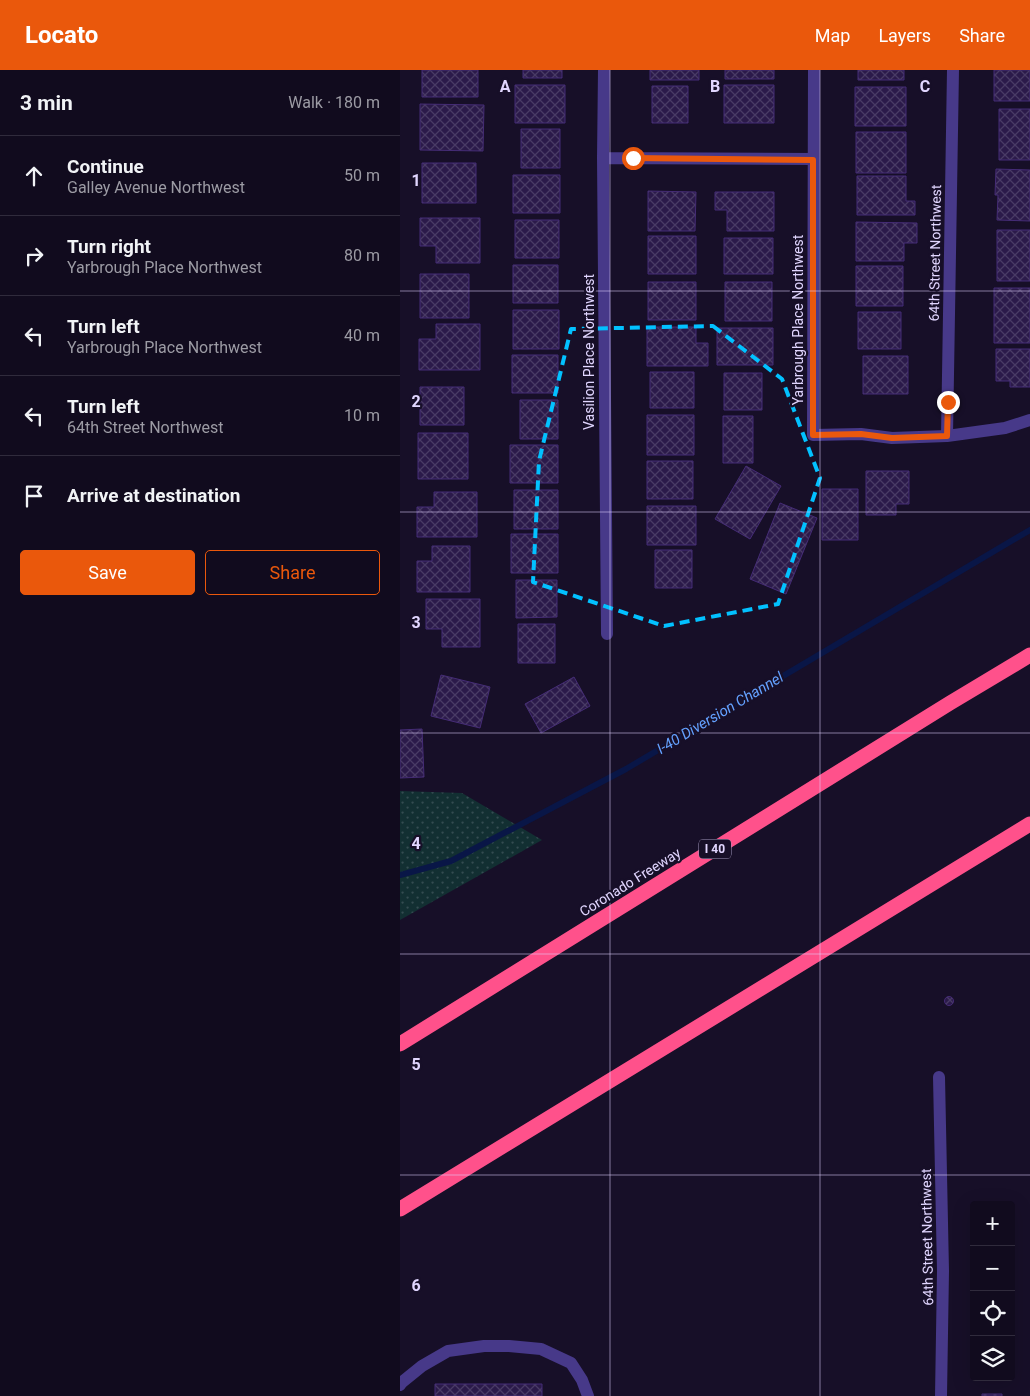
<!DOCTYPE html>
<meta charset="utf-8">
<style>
body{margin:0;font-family:Roboto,sans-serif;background:#1e192b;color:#f1f3f6}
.controls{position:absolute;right:15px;bottom:15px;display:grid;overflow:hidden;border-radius:5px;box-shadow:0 5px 20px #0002}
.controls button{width:45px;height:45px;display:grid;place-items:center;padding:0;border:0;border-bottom:1px solid #302b3c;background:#110b1e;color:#f1f3f6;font:25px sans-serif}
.stop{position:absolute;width:15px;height:15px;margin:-11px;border:4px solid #ea580c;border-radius:50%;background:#fff}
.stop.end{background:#ea580c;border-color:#fff;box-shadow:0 1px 5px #0008}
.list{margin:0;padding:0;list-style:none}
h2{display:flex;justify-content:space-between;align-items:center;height:65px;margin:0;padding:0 20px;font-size:21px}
h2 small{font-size:16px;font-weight:400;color:#9c9ba4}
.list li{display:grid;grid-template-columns:32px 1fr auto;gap:15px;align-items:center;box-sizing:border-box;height:80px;padding:0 20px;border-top:1px solid #302b3c}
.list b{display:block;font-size:19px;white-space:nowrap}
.list p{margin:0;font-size:16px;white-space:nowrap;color:#9c9ba4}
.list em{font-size:16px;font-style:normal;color:#9c9ba4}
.actions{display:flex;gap:10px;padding:15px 20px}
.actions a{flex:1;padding:11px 0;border:1px solid #ea580c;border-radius:5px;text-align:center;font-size:18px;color:#ea580c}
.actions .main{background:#ea580c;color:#fff}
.icon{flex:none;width:28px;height:28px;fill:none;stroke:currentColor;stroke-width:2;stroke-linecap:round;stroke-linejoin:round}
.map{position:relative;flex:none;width:630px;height:1326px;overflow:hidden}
header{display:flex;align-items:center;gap:30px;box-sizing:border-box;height:70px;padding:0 25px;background:#ea580c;color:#fff}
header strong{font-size:24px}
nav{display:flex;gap:28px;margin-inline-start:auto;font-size:18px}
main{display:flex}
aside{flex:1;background:#110b1e}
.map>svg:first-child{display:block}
.grass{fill:url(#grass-dots)}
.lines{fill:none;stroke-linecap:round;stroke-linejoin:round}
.stream{stroke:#091647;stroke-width:6}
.building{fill:url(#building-cross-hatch);stroke:#452c76}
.minor{stroke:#473989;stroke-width:12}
.highway{stroke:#ff518b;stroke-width:15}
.route{stroke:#ea580c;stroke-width:6}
.marked{fill:none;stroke:#02c1ff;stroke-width:4;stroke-dasharray:10 6;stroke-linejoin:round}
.grid{fill:none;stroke:#e1d6ff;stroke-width:1;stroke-opacity:0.55}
.labels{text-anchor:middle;stroke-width:4.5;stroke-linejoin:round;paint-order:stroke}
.shield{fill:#170f28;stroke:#a49abe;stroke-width:1}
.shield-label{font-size:12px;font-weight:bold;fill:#e1d6ff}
.street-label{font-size:14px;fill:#e1d6ff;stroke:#170f28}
.water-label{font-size:15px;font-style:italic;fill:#64a1ff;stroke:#170f28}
.grid-label{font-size:16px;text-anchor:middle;font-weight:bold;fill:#e1d6ff;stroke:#170f28;stroke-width:4.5;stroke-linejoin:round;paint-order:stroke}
</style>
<header>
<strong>Locato</strong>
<nav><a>Map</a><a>Layers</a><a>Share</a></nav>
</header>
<main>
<aside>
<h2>3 min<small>Walk · 180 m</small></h2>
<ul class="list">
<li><svg class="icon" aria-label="ahead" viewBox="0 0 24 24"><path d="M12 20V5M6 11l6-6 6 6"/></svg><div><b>Continue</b><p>Galley Avenue Northwest</p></div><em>50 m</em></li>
<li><svg class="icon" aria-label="right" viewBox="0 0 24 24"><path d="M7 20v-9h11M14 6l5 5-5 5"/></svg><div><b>Turn right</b><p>Yarbrough Place Northwest</p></div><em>80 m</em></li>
<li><svg class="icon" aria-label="left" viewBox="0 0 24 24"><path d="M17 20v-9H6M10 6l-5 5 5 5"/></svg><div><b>Turn left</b><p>Yarbrough Place Northwest</p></div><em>40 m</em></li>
<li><svg class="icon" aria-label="left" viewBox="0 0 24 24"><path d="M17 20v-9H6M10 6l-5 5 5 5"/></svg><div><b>Turn left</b><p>64th Street Northwest</p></div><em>10 m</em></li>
<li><svg class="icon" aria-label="arrive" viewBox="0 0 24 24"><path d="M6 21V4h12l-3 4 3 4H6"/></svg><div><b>Arrive at destination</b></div></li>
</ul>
<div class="actions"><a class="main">Save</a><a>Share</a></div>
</aside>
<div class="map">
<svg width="630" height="1326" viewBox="0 0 630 1326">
<defs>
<pattern id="grass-dots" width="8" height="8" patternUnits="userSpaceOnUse" patternTransform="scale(1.25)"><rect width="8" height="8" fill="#122f32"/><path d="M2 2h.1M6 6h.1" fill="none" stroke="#344c51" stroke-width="1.8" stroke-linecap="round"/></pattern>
<pattern id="building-cross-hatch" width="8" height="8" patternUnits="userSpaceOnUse" patternTransform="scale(1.25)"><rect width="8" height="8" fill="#2b1a4a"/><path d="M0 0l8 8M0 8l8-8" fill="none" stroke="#493b65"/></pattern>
</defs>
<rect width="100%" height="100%" fill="#170f28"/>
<path class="grass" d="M0 721 62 723 142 770 0 850Z"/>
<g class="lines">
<path class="stream" d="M0 805 51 791 226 699 630 460"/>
</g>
<path class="building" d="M22 0H78V27H22Z
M123 0H162V8H123Z
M250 0H299V10H250Z
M325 0H374V9H325Z
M458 0H504V10H458Z
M594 0H630V31H594Z
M115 15H165V53H115Z
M324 15H374V53H324Z
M252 16H288V53H252Z
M455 17H506V56H455Z
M20 34 84 35 83 81 20 80Z
M599 39H630V90H599Z
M121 59H160V98H121Z
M456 62H506V103H456Z
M22 93H76V133H22Z
M596 99 630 100V151L597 150 598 125H595Z
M113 105H160V143H113Z
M457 106H506V131H515V145H457Z
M248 121 296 122 295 161H248Z
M315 122H374V161H327V140H315Z
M20 148H80V193H36V176H20Z
M115 150H159V188H115Z
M456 152 517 153V173H504V191H456Z
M597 160H630V211H597Z
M248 166H296V204H248Z
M324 168H373V204H324Z
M113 195H158V233H113Z
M456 196H503V236H456Z
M20 204H69V248H20Z
M248 212H296V250H248Z
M325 212H372V251H325Z
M594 218H630V273H594Z
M113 240H159V279H113Z
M458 242H501V279H458Z
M36 254H80V300H19V269H36Z
M247 257H296V273H308V296H247Z
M317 258H373V295H317Z
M596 279H630V317H610V311H596Z
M112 285H158V323H112Z
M463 286H508V324H463Z
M250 302H294V338H250Z
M324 303H362V340H324Z
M20 317H64V355H20Z
M120 330H158V369H120Z
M247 345H294V385H247Z
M323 346H353V393H323Z
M18 363H68V409H18Z
M110 375H158V413H110Z
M247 391H293V429H247Z
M346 396 381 416 350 469 315 449Z
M466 401H509V434H496V445H466Z
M422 419H458V470H422Z
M114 420H158V459H114Z
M34 422H77V467H17V437H34Z
M380 433 417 448 386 524 350 509Z
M247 436H296V475H247Z
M111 464H158V503H111Z
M32 476H70V522H17V491H32Z
M255 480H292V518H255Z
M116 510H157V547L116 548Z
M26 529H80V577H42V559H26Z
M118 554H155V593H118Z
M41 605 90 617 80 658 31 646Z
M174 607 190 636 141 663 125 634Z
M22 659 24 707 0 708V660Z
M544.5 931a4.5 4.5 0 1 1 9 0a4.5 4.5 0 1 1-9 0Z
M35 1314H142V1326H35Z
M582 1324H602V1326H582Z"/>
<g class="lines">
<path class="minor" d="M204 0 203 88 207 564
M414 0 413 365 461 364 492 368 547 366 605 358 630 350
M203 88 413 89
M547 366 553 0
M539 1007 543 1201 541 1326
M0 1315 1 1313 22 1296 48 1281 84 1276H109L141 1279 171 1293 182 1310 188 1326"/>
<path class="highway" d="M0 974 550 633 630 585
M0 1139 630 754"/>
</g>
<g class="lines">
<path class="route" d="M233 88 413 90V365L461 364 492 368 547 366 548 332"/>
</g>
<path class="marked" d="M313 256 382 309 420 408 378 534 264 556 133 512 139 391 171 259Z"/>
<path class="grid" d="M210 0V1326M420 0V1326M0 221H630M0 442H630M0 663H630M0 884H630M0 1105H630"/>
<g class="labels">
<rect class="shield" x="299" y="769.5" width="32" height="19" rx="4"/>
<g class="shield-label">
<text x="315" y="783">I 40</text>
</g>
<g class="street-label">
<text transform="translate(535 183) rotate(-89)" y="5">64th Street Northwest</text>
<text transform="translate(398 250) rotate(-90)" y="5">Yarbrough Place Northwest</text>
<text transform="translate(189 282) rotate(-90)" y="5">Vasilion Place Northwest</text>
<text transform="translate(230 812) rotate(-32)" y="5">Coronado Freeway</text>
<text transform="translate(527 1167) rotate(-91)" y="5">64th Street Northwest</text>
</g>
<g class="water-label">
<text transform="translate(320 643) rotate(-31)" y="5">I-40 Diversion Channel</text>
</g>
</g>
<g class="grid-label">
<text x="105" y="22">A</text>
<text x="315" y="22">B</text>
<text x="525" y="22">C</text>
<text x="16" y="116">1</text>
<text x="16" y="337">2</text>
<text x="16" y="558">3</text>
<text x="16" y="779">4</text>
<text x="16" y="1000">5</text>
<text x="16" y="1221">6</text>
</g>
</svg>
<div class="controls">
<button>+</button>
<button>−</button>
<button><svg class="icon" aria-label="locate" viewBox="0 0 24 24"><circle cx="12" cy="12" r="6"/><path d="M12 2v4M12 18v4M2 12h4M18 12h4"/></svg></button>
<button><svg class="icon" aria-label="layers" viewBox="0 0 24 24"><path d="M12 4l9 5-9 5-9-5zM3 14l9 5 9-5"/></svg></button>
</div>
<div class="stop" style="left:233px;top:88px"></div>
<div class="stop end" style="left:548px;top:332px"></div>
</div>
</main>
